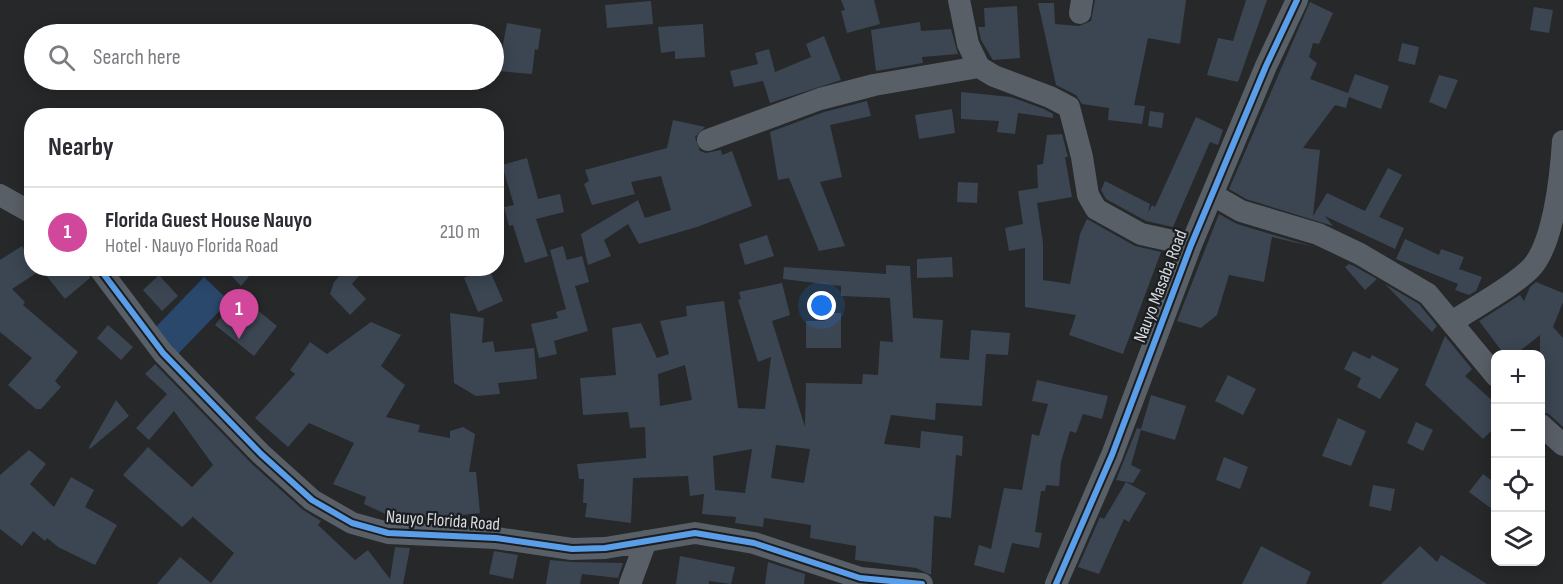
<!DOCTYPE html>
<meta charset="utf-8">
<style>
body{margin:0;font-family:"Sofia Sans Condensed",sans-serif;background:#f7f7f7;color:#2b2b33}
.controls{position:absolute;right:18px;bottom:18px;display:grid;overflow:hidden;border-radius:12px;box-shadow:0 3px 15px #0003}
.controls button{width:54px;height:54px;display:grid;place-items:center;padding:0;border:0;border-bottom:2px solid #e1e1e2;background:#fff;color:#2b2b33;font:30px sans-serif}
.you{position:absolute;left:822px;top:306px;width:21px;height:21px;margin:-15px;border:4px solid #fff;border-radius:50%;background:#1a73e8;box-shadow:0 0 0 9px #1a73e833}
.badge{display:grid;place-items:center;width:39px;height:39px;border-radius:50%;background:#5d5e63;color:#fff;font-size:20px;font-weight:700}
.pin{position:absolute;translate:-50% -50px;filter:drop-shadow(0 2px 3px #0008)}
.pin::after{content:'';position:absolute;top:32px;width:21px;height:18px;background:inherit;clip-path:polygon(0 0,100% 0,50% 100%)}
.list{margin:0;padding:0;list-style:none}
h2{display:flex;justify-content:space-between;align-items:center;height:78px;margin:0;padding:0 24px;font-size:26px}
h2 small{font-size:20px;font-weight:400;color:#7c7c81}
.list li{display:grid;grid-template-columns:39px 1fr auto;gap:18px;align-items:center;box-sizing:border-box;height:90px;padding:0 24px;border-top:2px solid #e1e1e2}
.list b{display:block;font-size:22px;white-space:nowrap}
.list p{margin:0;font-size:20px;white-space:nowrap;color:#7c7c81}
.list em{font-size:20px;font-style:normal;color:#7c7c81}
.icon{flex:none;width:33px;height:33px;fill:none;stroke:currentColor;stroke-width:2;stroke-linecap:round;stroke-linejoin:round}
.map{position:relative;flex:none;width:1563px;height:584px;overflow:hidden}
.search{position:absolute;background:#fff;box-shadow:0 3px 15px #0003;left:24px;top:24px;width:480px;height:66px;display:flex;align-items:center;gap:15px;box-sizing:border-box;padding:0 21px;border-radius:33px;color:#7c7c81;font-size:22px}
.panel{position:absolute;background:#fff;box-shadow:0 3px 15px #0003;left:24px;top:108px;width:480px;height:168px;border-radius:24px}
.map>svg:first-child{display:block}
.green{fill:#2a476c}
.building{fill:#3b4652;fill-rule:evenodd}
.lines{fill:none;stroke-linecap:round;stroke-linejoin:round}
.street{stroke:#595f66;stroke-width:22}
.cycleway-casing{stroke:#1b1e21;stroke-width:10}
.cycleway{stroke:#5a9eea;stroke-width:6}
.labels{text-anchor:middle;stroke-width:4.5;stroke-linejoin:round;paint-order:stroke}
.street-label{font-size:18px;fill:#d8dadd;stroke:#1b1e21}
</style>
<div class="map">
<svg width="1563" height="584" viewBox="0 0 1563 584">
<rect width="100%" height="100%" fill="#26282a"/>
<path class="green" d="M204 277 229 301 178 354 153 330Z"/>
<path class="building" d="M841 0H874L880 24 847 33 841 11 845 10Z
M1095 0H1186L1180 44 1148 38 1134 105 1145 106 1142 124 1108 120 1109 108 1082 104 1076 95 1056 85 1038 3H1054L1055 24 1079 26 1091 21Z
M1246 0H1267L1238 82 1207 75 1218 38 1233 41Z
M651 1 653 24 607 28 605 5Z
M1310 2 1333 13 1319 44 1313 43 1309 57 1317 63 1310 79 1348 93 1355 74 1389 86 1381 109 1349 97 1346 108 1335 105 1303 148 1320 150 1313 216 1327 193 1365 211 1388 168 1402 175 1379 217 1404 228 1395 249 1325 216 1333 226 1246 199 1229 189Z
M1017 6 1020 58 993 60 981 40 978 27H985L984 8Z
M1534 7 1553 10 1549 33 1530 30Z
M920 22 921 31 951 29 958 54 922 57 923 63 876 71 871 30Z
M507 23 541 29 538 50 535 49 532 74 498 71Z
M703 24 705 57 675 59V51L661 53 658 27Z
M824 36 841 80 770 103 763 81 734 87 730 71 758 64 755 53 769 49 775 72 811 57 806 44Z
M1402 43 1419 47 1415 65 1398 61Z
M1439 75 1458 80 1446 109 1429 102Z
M961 92 1011 97 1044 109 1053 114V118L1018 113 1015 134 997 132 999 121 961 119Z
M867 101 871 116 830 125 842 177 820 182 845 246 819 251 789 178 778 180 770 132 824 112Z
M952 109 955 133 919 139 915 115Z
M1150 111 1164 113 1162 128 1148 126Z
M1196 117 1223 130 1218 145 1210 142 1173 227 1146 221 1106 199 1101 190 1105 181 1150 204 1148 213 1152 205 1155 207Z
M673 120 705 127 695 137 700 151 706 153 721 150 722 155 732 151 752 206 697 227 639 244 628 224 604 240 611 256 588 265 581 234 638 200 645 218 671 210 661 176 631 182 635 194 592 205 584 184 589 181 585 170 667 148Z
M1062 134 1068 157H1065L1072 197 1037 203 1043 243V280L1070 284 1080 234 1087 219 1135 246 1161 252 1123 354 1069 335 1076 315 1025 307V248L1009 251 1005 228 1023 224 1018 191 1038 188 1037 165 1043 164 1047 135Z
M527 158 538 199 560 194 564 212 536 219 548 256 525 263 513 225 509 226 504 207 514 205 502 165Z
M958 182 978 183 977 203 957 202Z
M1219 214 1237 224 1314 247 1272 237 1264 282 1229 275 1217 315 1201 328 1177 321Z
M767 235 774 256 745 265 739 244Z
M1405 239 1439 255 1441 249 1464 257 1459 269 1482 277 1476 291 1469 295 1455 290 1458 284 1396 259Z
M22 246 32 261V268L38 272 12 289 25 302 23 305 78 352 55 381 61 387 41 409H36L8 385 32 358 0 332V260Z
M563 246 567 260 582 256 589 282 575 286 588 331 554 341 557 354 539 358 531 324 558 318 556 312 566 309 550 250Z
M952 257 953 277 917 278V259Z
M1349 264 1354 266 1377 279 1365 290 1345 267Z
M886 265 910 266 913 318 943 320 940 358 969 360 971 330 1010 333 1008 355 986 354 982 406 936 403 935 420 891 415 884 444 920 448 921 431 963 436 962 456 956 455 951 518 934 516 931 575 916 568 855 560 856 546 810 538 811 525 764 518 763 527 735 523 736 517 702 514 704 494 690 496 688 476 633 478 631 523 585 517 587 503H583L584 479H579L577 464 646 458 645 427 630 428 628 412 583 415 580 378 616 375 612 328 641 323 657 358 669 354 660 321 687 316 686 306 724 301 738 408 765 409 771 357 758 362 738 300 741 299 739 292 782 283 790 315 772 321 805 427 806 383 862 384 863 374 878 375 880 341 893 342 890 298 841 296V286L783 279 784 267 886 274ZM685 365 692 400 660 406 658 374ZM776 445 810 449 804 483 771 478ZM752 449 745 493 715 490 713 456Z
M40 268H86L90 278 65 299Z
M224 268H256L241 286Z
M347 268H366L352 284 366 299 350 315 330 294 334 282Z
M479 271H490L503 301 478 312 464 278Z
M159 275 178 296 162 311 143 290Z
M1536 282 1563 293V302L1553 327 1563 338V427L1549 414 1540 411V335L1516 354H1504L1479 321 1520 295 1524 301 1530 287Z
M1385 284 1419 304 1437 326 1432 332Z
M239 295 277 326 254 356 215 325Z
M450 313 484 318 482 343 493 341 495 352 534 348 537 379 498 383 500 394 476 396 454 383Z
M825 313H841V348H806V321H825Z
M371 322 401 335 381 366 405 385 386 417 420 425 418 432 450 438V431L463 427 475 434 469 472H476L480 513 436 518 435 522 416 518 415 521 398 520 364 504 366 497 333 484 354 443 309 423 288 447 255 418 295 374 290 370 310 342 327 354Z
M108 325 133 347 121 360 97 338Z
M1445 336 1472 369 1465 376 1496 404V426L1483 439 1425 385Z
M1353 351 1370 359 1372 355 1399 369 1380 399 1357 387 1361 378 1344 369Z
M155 364 252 464 303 510 321 521 318 525 355 560 368 550 390 579 395 547 410 548 403 584H157L180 557 211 583 234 553 193 517 182 527 123 475 148 447 192 487 213 465 174 411 149 440 136 428 167 394 145 374Z
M1228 375 1256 389 1243 415 1215 401Z
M1037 380 1108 396 1102 419 1083 414 1076 433 1070 431 1061 462 1059 486 1046 485 1045 491H1041L1035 532 1042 533 1039 548 1012 543 1004 573 974 565 979 545 991 549 1004 488 1022 490 1032 434 1039 436 1048 404 1032 401Z
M1151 395 1186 406 1175 440 1141 430 1131 465 1141 470 1133 483 1116 480 1137 428 1141 429Z
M116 400 129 416 90 449 89 447Z
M1338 418 1366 431 1351 466 1322 456Z
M1416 422 1433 430 1423 451 1407 443Z
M29 450 46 464 30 484 54 507 71 477 94 490 85 507 117 525 95 565 58 547 47 538 45 541 33 531 22 546 0 529V475Z
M1224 457 1248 467 1240 489 1216 480Z
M1483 474 1496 484V512L1469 492Z
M1126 482 1146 493 1129 522 1124 519 1099 574 1078 567 1100 517 1104 519Z
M1373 485 1395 489 1391 511 1369 506Z
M1261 546 1311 572 1306 584H1242Z
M1420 546 1437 562 1441 555 1487 584H1381Z
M494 551 518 555 513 579 489 574Z
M680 556 735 567 731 584 709 581V584H676Z
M550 560 572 562 623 563 618 578 582 574 580 584H546Z
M768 562 805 574 804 584H765Z"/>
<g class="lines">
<path class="street" d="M959 0 968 44 979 67 994 76 1050 97 1069 107 1082 157 1088 195 1096 209 1141 234 1191 245
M1080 13 1082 0
M708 140 820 99 874 85 979 67
M0 195 32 213
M1213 195 1241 211 1318 234 1360 254 1428 294 1496 376
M99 268 163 353 261 454 312 500 352 523 388 533 496 538 572 549 605 548 695 533 754 543 860 578 922 584
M1452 322C1476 306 1509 289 1529 270 1554 247 1561 173 1563 141
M1540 424 1563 445
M630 584 646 541
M1056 584 1112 455 1191 245 1266 66 1297 0"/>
<g class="cycleway-casing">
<path id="cycleway" d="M99 268 163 353 261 454 312 500 352 523 388 533 496 538 572 549 605 548 695 533 754 543 860 578 922 584
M1056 584 1112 455 1191 245 1266 66 1297 0"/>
</g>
<use href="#cycleway" class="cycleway"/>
</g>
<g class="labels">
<g class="street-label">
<text transform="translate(1160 286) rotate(-69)" y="6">Nauyo Masaba Road</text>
<text transform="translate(443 520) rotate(4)" y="6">Nauyo Florida Road</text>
</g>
</g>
</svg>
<div class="controls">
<button>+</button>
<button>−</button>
<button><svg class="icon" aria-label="locate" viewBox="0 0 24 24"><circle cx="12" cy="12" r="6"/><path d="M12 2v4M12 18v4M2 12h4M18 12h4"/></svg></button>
<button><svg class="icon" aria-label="layers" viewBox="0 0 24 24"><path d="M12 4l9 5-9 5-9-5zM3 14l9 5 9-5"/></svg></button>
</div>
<div class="you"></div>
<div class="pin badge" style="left:239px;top:339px;background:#d1479c">1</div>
<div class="search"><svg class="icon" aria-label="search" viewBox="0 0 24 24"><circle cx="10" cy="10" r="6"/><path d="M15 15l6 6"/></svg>Search here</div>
<section class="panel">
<h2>Nearby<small></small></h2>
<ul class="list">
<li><span class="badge" style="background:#d1479c">1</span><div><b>Florida Guest House Nauyo</b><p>Hotel · Nauyo Florida Road</p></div><em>210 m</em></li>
</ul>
</section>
</div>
